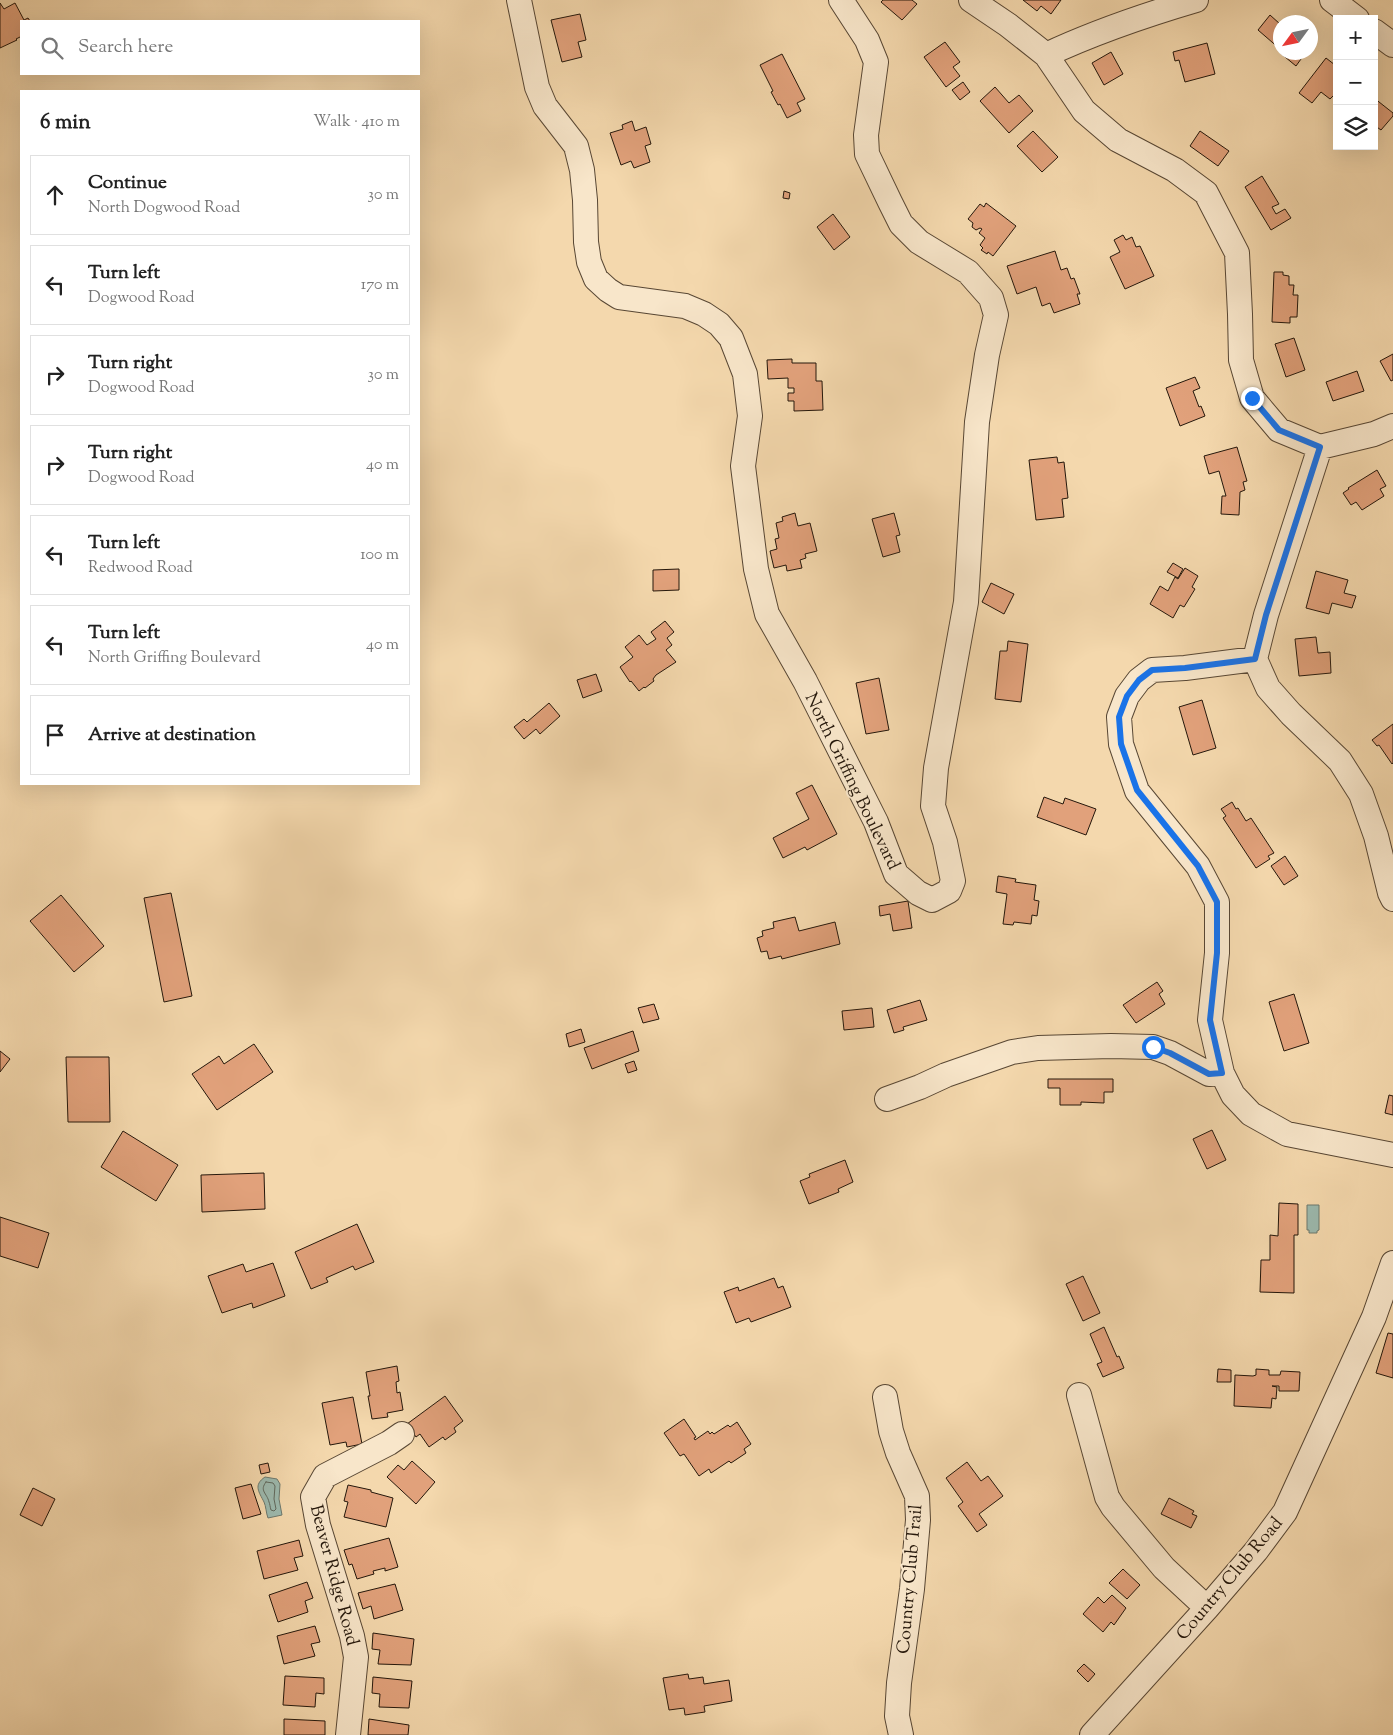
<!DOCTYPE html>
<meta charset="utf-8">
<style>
body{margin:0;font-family:"Sorts Mill Goudy",serif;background:#f6f6f6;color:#222}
.controls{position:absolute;right:15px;top:15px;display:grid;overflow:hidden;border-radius:0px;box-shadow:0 5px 20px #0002}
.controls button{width:45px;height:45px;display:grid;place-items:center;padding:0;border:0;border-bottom:1px solid #e0e0e0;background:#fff;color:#222;font:25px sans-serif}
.compass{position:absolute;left:1273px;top:15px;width:45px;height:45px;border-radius:50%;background:#fff;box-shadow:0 5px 20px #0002;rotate:237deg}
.stop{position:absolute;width:15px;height:15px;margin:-11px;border:4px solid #1a73e8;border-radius:50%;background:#fff}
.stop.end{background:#1a73e8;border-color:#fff;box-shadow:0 1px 5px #0008}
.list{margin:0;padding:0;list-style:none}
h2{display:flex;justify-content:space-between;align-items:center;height:65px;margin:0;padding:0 20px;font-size:21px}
h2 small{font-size:16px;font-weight:400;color:#767676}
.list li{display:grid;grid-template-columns:32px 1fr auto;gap:15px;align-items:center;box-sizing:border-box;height:80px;margin:0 10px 10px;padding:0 10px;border:1px solid #e0e0e0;border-radius:0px}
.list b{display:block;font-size:19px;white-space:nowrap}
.list p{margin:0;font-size:16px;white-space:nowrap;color:#767676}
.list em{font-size:16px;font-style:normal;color:#767676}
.icon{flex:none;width:28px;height:28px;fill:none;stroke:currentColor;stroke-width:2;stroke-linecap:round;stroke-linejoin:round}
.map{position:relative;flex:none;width:1393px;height:1735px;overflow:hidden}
.search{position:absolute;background:#fff;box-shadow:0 5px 20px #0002;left:20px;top:20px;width:400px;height:55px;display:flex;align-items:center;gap:12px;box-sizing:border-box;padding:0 18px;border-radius:0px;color:#767676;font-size:19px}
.panel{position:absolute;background:#fff;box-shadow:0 5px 20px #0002;left:20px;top:90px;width:400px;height:695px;border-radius:0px}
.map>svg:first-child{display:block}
.water{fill:#9cb9ae;stroke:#6c786d}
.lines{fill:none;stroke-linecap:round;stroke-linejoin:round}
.shore{stroke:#60685c;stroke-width:1}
.building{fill:#e1a17b;stroke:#24170b}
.minor-casing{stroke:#584734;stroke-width:26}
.minor{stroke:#f8e6ca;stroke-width:24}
.route{stroke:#1a73e8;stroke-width:6}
.labels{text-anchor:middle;stroke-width:4;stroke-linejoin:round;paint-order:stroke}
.street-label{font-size:18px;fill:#24170b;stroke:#f8e6ca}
</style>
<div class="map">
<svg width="1393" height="1735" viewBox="0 0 1393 1735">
<rect width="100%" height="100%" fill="#f4d8ad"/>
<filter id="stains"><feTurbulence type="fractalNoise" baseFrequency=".004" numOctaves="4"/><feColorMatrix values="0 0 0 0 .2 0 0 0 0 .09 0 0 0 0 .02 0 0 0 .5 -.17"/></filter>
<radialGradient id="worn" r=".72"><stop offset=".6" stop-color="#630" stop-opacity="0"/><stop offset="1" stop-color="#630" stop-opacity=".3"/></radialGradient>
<path class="water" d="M1307 1205H1319V1230L1317 1231V1233H1309V1230H1307Z
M265 1477 277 1479 280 1484 279 1499 282 1515 268 1518C266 1513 266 1506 264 1502 259 1492 253 1485 265 1477Z"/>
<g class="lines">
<path class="shore" d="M266 1482 273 1483 275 1486 274 1499 276 1509 274 1511 271 1510C270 1507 270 1504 269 1502 267 1493 259 1491 266 1482Z"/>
</g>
<path class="building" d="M883 0H912L917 4 902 20 881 2Z
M1023 0H1061L1051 14 1041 6 1037 11Z
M0 3 4 9 15 3 24 20 28 18 30 21H21V38L20 37 16 39 17 40 0 48Z
M580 14 586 40 578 42 582 57 562 62 551 20Z
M1270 15 1280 24V49L1258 30Z
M945 42 960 62 953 67 960 76 946 87 924 57Z
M1207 43 1215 74 1185 82 1179 60 1175 61 1173 52Z
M1280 50V52H1306L1296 66 1279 52Z
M1111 52 1123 74 1104 85 1092 63Z
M782 54 805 99 797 103 801 111 787 118 780 104 778 105 771 92 773 91 760 65Z
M1326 58 1335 65 1337 63V92L1330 99 1321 92 1312 103 1299 93Z
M963 82 970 92 960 100 952 90Z
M995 87 1009 103 1019 95 1033 111 1009 133 980 101Z
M1374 98 1393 113V116L1381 130 1374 125Z
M632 121 635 131 646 127 651 144 645 146 650 162 634 168 631 161 621 165 610 133 623 129 622 125Z
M1033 131 1058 157 1042 172 1017 146Z
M1200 131 1229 151 1218 166 1190 146Z
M1262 176 1279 204 1272 207 1276 214 1285 209 1291 218 1271 230 1245 187Z
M784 191 790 193 789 199 783 198Z
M986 203 1016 226 993 256 988 252 987 254 981 250 983 248 980 245 985 238 979 233 982 229 980 228 976 230 972 227 973 223 968 219 980 204 984 207Z
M833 214 850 237 834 250 817 227Z
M1123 235 1126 240 1132 237 1136 247 1140 246 1154 276 1125 289 1110 257 1120 252 1114 240Z
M1055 251 1061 270 1067 268 1071 279 1074 278 1080 294H1077L1080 304 1054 313 1050 303 1042 306 1036 287 1017 294 1007 266Z
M1274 272H1283V275L1289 276V285H1294L1293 295H1298L1297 317H1290V323L1272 322Z
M1294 338 1305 370 1286 377 1275 344Z
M1393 354V380L1391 381 1380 361Z
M792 359V363H816V381H822L823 410 794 411V401H788V393H794V388H788V378L768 379 767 360Z
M1357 371 1364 391 1333 401 1326 382Z
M1195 377 1200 388 1193 391 1199 407 1201 406 1205 416 1180 426 1166 388Z
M1237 447 1247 481 1243 482 1245 490 1240 492 1239 515 1221 514 1222 496H1226L1219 471 1209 474 1204 456Z
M1057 457 1058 463 1064 462 1068 498 1062 499 1064 517 1036 520 1029 460Z
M1377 470 1386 486 1380 489 1384 496 1362 510 1356 502 1351 505 1343 493 1349 489 1348 488Z
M795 513 798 526 810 523 817 551 805 554 806 558 800 560 802 568 787 571 786 565 774 568 770 551 777 549 775 539 779 538 776 523 783 521 782 517Z
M894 513 900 535 896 536 900 552 883 557 872 519Z
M1173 563 1183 569 1178 578 1167 572Z
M1185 568 1198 576 1192 587 1195 589 1184 607 1180 605 1173 618 1150 604 1160 586 1168 591 1175 577 1178 579Z
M679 569V590L653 591V570Z
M1316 571 1348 580 1344 593 1356 596 1352 608 1332 603 1329 614 1306 608Z
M991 583 1014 594 1004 614 982 602Z
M665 621 674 632 667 638 672 645 666 650 676 662 656 675 653 679 654 681 645 688 644 687 639 691 631 681 630 682 620 667 633 657 625 647 639 635 647 645 656 639 651 632Z
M1316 637 1318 653 1330 652 1331 673 1299 676 1295 639Z
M1008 641 1028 644 1021 702 995 699 1000 651H1007Z
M596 674 602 691 583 698 577 680Z
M879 678 889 730 866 734 856 683Z
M1202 700 1216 748 1193 755 1179 707Z
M549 703 560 716 540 734 536 729 524 739 514 727 524 719 527 722Z
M1393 724V763L1392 764 1379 745 1377 746 1372 740Z
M812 785 837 834 807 850 805 847 783 858 773 838 809 819 796 793Z
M1044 797 1063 804 1065 798 1096 809 1086 835 1037 817Z
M1232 802 1236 809 1238 808 1246 821 1251 818 1274 853 1268 856 1270 859 1256 868 1223 818 1226 816 1221 809Z
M1285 856 1298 876 1284 885 1271 866Z
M998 876 1016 879 1015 882 1036 885 1034 900 1039 901 1037 916 1032 915 1031 924 1014 922 1013 925 1003 924 1007 894 996 892Z
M171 893 192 996 164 1002 144 898Z
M61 895 104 946 74 972 30 921Z
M908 901 912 928 893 931 890 914 880 916 879 906Z
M795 917 799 931 835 922 840 944 782 959 781 956 769 959 767 951 761 952 757 938 763 936 762 931 774 928 773 922Z
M1157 982 1163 991 1159 994 1165 1004 1136 1023 1123 1005Z
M1294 994 1309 1043 1284 1051 1269 1002Z
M920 1000 927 1020 903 1027 904 1030 894 1033 887 1010Z
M654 1004 659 1019 643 1023 638 1008Z
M872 1008 874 1027 844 1030 842 1011Z
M581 1029 585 1042 569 1047 566 1034Z
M633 1031 639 1051 592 1069 584 1048Z
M254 1044 273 1072 217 1110 192 1074 219 1056 224 1064Z
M0 1051 10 1059 0 1072Z
M66 1057H109L110 1122H68Z
M634 1061 637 1070 628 1073 625 1064Z
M1048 1079H1113V1092H1104V1103L1081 1102V1105H1060V1088H1048Z
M1389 1095 1393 1096V1115L1385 1113Z
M1212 1130 1226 1160 1207 1169 1193 1139Z
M123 1131 178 1165 156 1201 101 1167Z
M845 1160 853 1182 838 1189 839 1192 809 1204 800 1181 810 1177 809 1174Z
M264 1173 265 1209 202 1212 201 1175Z
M1279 1203 1298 1204V1235H1294V1293L1260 1292 1261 1260H1270V1235L1278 1236Z
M0 1217 49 1233 38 1268 0 1256Z
M357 1224 374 1262 355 1270 353 1266 326 1278 328 1282 311 1289 295 1252Z
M273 1263 285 1296 253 1308 252 1303 222 1313 208 1276 243 1264 246 1272Z
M1083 1276 1100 1313 1083 1321 1066 1284Z
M774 1278 778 1288 783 1286 791 1307 751 1322 749 1318 736 1323 724 1292 738 1287 739 1291Z
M1104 1327 1117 1357 1119 1356 1124 1368 1103 1377 1097 1364 1102 1362 1090 1334Z
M1388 1333 1393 1334V1378L1376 1373Z
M397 1366 399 1381 396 1382 397 1393 400 1392 403 1410 387 1413 388 1417 372 1419 368 1396H370L366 1372Z
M1218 1369 1231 1370V1382H1217Z
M1256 1369 1269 1370V1375H1280L1281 1371 1300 1372 1299 1391H1279V1386H1272L1277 1387 1276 1399 1272 1398 1271 1408 1234 1406 1235 1375 1253 1376 1256 1375Z
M445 1396 463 1421 454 1428 456 1432 445 1440 443 1437 429 1447 420 1434 416 1437 407 1424Z
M353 1397 362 1444 347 1447 346 1442 330 1445 322 1403Z
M684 1419 696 1437 694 1438 695 1440 708 1431 710 1434 712 1432 714 1434 728 1425 730 1427 737 1422 751 1444 744 1449 746 1453 731 1463 729 1461 711 1473 709 1469 699 1476 684 1454 680 1456 664 1433Z
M412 1461 435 1482 416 1504 387 1477 398 1465 404 1470Z
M967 1462 981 1481 988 1476 1003 1496 979 1514 987 1525 977 1532 958 1506 963 1502 946 1478Z
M268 1463 270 1472 261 1474 259 1465Z
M251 1484 261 1514 243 1519 235 1488Z
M348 1485 371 1490V1492L393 1498 386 1527 344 1517 348 1502 344 1501Z
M33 1488 55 1499 42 1526 20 1515Z
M1169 1498 1194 1511 1192 1514 1197 1516 1191 1528 1161 1514Z
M389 1538 398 1567 385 1571V1568L373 1571 374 1574 357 1579 352 1564 349 1565 344 1550Z
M299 1540 303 1556 294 1558 298 1570 264 1579 257 1551Z
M1123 1569 1140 1585 1127 1599 1109 1583Z
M307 1582 313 1598 305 1601 308 1612 278 1622 269 1595Z
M395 1584 403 1610 374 1619 371 1606 363 1609 358 1593Z
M1112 1595 1126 1608 1114 1625 1111 1622 1103 1632 1083 1614 1098 1597 1104 1603Z
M315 1626 320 1642 311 1644 315 1656 284 1664 277 1636Z
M373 1633 414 1639 411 1665 378 1664 380 1650 372 1649Z
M1084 1664 1095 1674 1088 1682 1077 1671Z
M688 1674 689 1679 703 1677 704 1684 729 1680 732 1701 704 1706 705 1712 685 1715 684 1708 669 1710 663 1678Z
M285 1676 324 1678V1694L316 1693 315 1707 283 1705Z
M373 1677 412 1681 409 1708 379 1707 380 1694 372 1693Z
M284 1719 325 1721V1735H284Z
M369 1719 409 1725 408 1735H368Z"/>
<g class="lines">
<g class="minor-casing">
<path id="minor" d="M519 0 537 87 545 106 576 146 582 170 585 200 586 242 589 262 596 279 608 290 619 297 685 306 704 314 719 324 731 338 745 374 750 416 743 466 756 569 767 614 805 681 876 822 896 874 918 893 932 900 949 891 953 881 945 842 933 806 936 768 966 602 977 422 987 355 996 315 991 298 968 272 919 242 901 224 890 202 867 154 866 135 876 62 867 40 841 0
M971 0 1008 25 1046 55 1084 111 1118 140 1175 170 1206 193 1237 253 1240 314 1241 360 1252 398 1279 430 1320 447 1374 434 1393 426
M1332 0 1357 19
M1374 31 1393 45
M1046 55C1095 32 1145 15 1196 0
M1320 447 1266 615 1255 659 1268 688 1291 714 1340 761 1361 794 1376 836 1390 893 1393 899
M1255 659 1185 668 1152 670 1139 680 1127 696 1119 717 1121 744 1137 791 1198 866 1217 902V953L1210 1020 1222 1073 1233 1095 1251 1114 1287 1134 1393 1155
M887 1099 920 1087 946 1075 1012 1052 1038 1048 1111 1046 1153 1047 1170 1053 1209 1074 1222 1073
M1079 1395 1107 1497 1113 1507 1164 1568 1207 1608
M885 1397 891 1431 898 1453 917 1496 918 1520 912 1589 899 1683 897 1716 901 1735
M348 1735 356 1657 352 1636 318 1525 313 1497 325 1476 389 1443 402 1434
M1092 1735 1207 1608 1256 1551 1285 1512 1374 1317 1393 1263"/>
</g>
<use href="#minor" class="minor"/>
</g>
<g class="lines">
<path class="route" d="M1153 1047 1170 1053 1209 1074 1222 1073 1210 1020 1217 953V902L1198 866 1137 790 1121 744 1119 717 1127 696 1139 680 1152 670 1185 668 1255 659 1266 615 1320 447 1279 430 1252 398"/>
</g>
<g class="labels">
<g class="street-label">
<text transform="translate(853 781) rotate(64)" y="6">North Griffing Boulevard</text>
<text transform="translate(335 1575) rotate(75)" y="6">Beaver Ridge Road</text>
<text transform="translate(1229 1578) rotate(-50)" y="6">Country Club Road</text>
<text transform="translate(909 1579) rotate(-85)" y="6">Country Club Trail</text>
</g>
</g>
<rect width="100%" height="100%" filter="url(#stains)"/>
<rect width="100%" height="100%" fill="url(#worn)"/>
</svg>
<div class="controls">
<button>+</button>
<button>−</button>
<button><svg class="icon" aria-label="layers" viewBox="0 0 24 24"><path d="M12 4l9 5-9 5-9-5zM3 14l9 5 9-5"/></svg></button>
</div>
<svg class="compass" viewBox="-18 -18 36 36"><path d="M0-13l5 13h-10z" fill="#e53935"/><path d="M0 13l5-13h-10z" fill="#767676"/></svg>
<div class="stop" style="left:1153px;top:1047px"></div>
<div class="stop end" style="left:1252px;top:398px"></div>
<div class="search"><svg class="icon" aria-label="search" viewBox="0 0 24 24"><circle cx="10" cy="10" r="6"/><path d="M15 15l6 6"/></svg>Search here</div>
<section class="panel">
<h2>6 min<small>Walk · 410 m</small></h2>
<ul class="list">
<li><svg class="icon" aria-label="ahead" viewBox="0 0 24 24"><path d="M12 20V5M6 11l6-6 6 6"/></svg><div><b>Continue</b><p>North Dogwood Road</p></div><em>30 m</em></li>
<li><svg class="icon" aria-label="left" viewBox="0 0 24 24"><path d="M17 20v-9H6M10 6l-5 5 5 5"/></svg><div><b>Turn left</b><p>Dogwood Road</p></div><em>170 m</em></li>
<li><svg class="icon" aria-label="right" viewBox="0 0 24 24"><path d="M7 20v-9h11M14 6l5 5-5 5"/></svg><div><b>Turn right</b><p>Dogwood Road</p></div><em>30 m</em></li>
<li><svg class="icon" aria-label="right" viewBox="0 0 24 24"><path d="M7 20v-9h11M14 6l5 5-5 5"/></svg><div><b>Turn right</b><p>Dogwood Road</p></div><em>40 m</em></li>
<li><svg class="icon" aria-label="left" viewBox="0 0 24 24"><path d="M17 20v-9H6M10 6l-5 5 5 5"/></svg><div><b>Turn left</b><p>Redwood Road</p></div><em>100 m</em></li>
<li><svg class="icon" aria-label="left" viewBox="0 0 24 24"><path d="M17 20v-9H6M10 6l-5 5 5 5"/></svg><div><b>Turn left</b><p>North Griffing Boulevard</p></div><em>40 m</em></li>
<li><svg class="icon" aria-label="arrive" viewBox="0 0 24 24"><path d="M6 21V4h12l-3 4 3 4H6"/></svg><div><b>Arrive at destination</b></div></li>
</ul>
</section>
</div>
